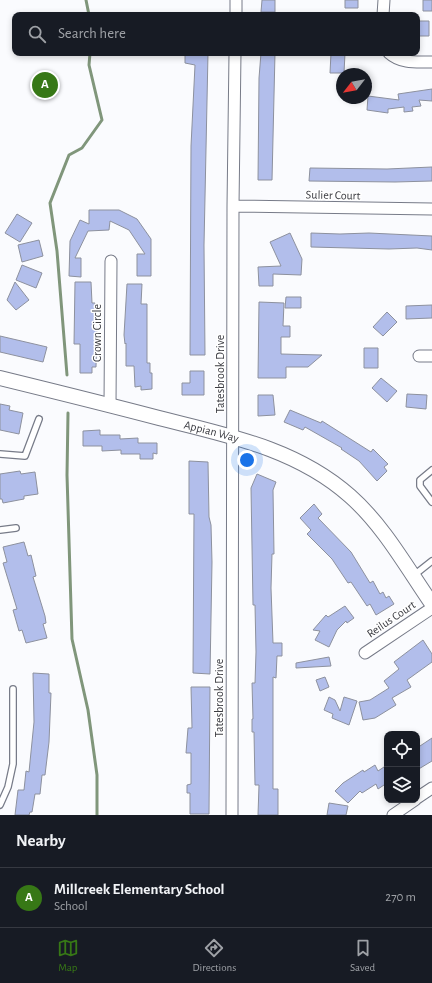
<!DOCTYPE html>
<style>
body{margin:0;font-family:"Alegreya Sans",sans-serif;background:#20242c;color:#f1f3f6}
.controls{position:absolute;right:12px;bottom:12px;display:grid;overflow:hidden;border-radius:8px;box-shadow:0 2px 6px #0003}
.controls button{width:36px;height:36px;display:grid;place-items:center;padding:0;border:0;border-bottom:1px solid #363941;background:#171b24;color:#f1f3f6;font:20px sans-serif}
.compass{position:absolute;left:336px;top:68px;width:36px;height:36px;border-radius:50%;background:#171b24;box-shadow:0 2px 6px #0003;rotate:239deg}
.you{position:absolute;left:247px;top:460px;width:14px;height:14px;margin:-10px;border:3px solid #fff;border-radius:50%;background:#1a73e8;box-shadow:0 0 0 6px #1a73e833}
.badge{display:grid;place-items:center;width:26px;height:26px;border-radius:50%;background:#377816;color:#fff;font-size:13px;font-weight:700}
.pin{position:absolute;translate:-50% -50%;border:2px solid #fff;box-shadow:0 1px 4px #0006}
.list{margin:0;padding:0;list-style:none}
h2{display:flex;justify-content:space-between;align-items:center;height:52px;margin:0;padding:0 16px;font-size:17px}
h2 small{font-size:13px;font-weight:400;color:#9ea1a6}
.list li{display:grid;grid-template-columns:26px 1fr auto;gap:12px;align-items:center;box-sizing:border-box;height:60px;padding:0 16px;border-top:1px solid #363941}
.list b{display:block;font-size:15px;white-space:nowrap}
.list p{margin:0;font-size:13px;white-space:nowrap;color:#9ea1a6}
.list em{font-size:13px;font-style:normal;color:#9ea1a6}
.icon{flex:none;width:22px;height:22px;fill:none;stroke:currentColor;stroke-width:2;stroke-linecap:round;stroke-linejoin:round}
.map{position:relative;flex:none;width:432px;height:815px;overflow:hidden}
.search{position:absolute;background:#171b24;box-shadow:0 2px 6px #0003;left:12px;right:12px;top:12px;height:44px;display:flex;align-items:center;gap:10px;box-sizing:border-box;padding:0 14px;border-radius:8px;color:#9ea1a6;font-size:15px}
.sheet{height:112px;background:#171b24}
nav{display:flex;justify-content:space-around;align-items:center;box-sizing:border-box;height:56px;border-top:1px solid #363941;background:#171b24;font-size:11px;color:#9ea1a6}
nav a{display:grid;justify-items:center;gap:2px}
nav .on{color:#377816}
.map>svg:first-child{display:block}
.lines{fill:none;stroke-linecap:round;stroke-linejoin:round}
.stream{stroke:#80967b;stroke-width:3}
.building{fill:#b2beeb;stroke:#8d919e}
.service-casing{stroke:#777b88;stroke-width:8}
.minor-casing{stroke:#777b88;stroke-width:13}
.tertiary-casing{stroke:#777b88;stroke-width:16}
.service{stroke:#fff;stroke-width:5.5}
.minor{stroke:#fff;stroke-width:11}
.tertiary{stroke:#fff;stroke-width:14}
.labels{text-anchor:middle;stroke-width:3;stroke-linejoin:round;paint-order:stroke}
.street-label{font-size:12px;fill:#3b3c42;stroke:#fff}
</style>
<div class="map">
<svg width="432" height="815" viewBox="0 0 432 815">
<rect width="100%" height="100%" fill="#fafbfe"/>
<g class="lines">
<path class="stream" d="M86 0 89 15
M67 375 57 251 50 203 69 155 82 148 102 120 89 65 90 53
M68 413 67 475 72 639 88 710 97 775V815"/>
</g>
<path class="building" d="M262 0H275V12H261Z
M345 0H358V8H345Z
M423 0H432V11H423Z
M417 21H429V36H417Z
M194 53H208L204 245 205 355H190L191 146 195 65 185 63V54Z
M261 53H275L272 180H258L259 78Z
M331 53H345L344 73H330Z
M432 89V101L419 100 421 106 412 107 413 111 404 112V107L388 109V113L367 110 368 96 399 100 398 94Z
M432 167V181L395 182 309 181 310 168 387 169Z
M89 210H119L137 219 151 239V276H137V254H145L129 230 110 221 109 230 88 231 75 258H81V277L69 276 70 241 80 220 89 224Z
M17 214 32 223 20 242 5 233Z
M290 233 302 259 301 275 273 274V286H259L258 267 281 266 270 242Z
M311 233 340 234 369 233 432 236V250L417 248 389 249 311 247Z
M39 240 43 256 22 262 18 245Z
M22 265 42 273 36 288 16 280Z
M15 282 29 300 16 310 7 300Z
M75 282H91L92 303H95L94 328H97L96 367H92V373H80V344H74Z
M127 284H142L141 304H147V363H150V373H152V389L141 390V386L135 387 134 366H126V343L125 344 124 335Z
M286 297H301V308H285Z
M259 302 284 303 283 326H290V337H281V354L322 355 308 367H286V378H258Z
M432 305V318L406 319V306Z
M387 312 397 322 383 336 373 327Z
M0 336 47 347 43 362 0 352Z
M364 348H378V368H364Z
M190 371H204V395H182V383H190Z
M381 378 397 391 387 402 372 388Z
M407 394 427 395 426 409 406 407Z
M258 395H273L275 415 258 416Z
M0 404 10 406 9 410 23 413 19 434 0 430Z
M290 410 321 423 322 421 371 452 373 449 388 464 384 467 387 471 377 481 359 461 341 449 342 448 305 427 303 430 284 422Z
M100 430V435H120V439L138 438V443H157V454L153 453V459H140V454H121V450L102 451V446H83V431Z
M189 461 208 462 209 517 211 525 212 562 210 674 193 673 194 514H189Z
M20 471 21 474 35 472 38 494 24 496V499L3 503 2 499H0V474Z
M257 474 276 482 273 490 274 554H272L271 588 273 643H282V656H277L276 678 273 677V789H278V815H258L259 785H255L254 732H252V719H253L252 683H255L256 652 255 605H253L251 488Z
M314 504 322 514 318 518 351 552 370 583 373 581 380 594 383 592 386 598 389 596 394 604 376 615 370 604 367 606 351 582 348 583 332 559 307 534 311 530 300 518Z
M24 542 28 556 31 555 36 576 33 577 45 616 46 623 43 624 47 638 26 643 22 630 19 631 13 610 17 609 3 563 7 562 3 547Z
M345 606 354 618 347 623 346 621 337 630 329 647 315 640 320 631 313 630 326 615 328 617Z
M423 640 432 654V662L407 680 411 687 392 698 396 705 375 718 363 720 359 702 370 700 389 688 384 681 399 669 394 662Z
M329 657 331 666 296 668V663Z
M33 673 49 674V693H51L49 742 45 775H42L40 794H35L32 812H30L29 815H15L18 790H24L26 771 29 772 34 722Z
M325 677 329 687 320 691 316 680Z
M191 687H210L209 814H190V793H187V785L191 784V753H186L188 728H192Z
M329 697 335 700 340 711 344 697 357 701 349 725 332 718 333 714 324 710Z
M432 738V761L417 770V748Z
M375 765 378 771 387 765V783L378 789 376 784 362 793 360 791 348 803 335 791 343 783 363 770 364 772Z
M329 803 348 806 346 815H327Z"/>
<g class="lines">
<g class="service-casing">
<path id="service" d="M0 454 25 456 39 419
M432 470 420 480V486L432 502
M0 530 16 528
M413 576 432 561
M0 805 8 787 13 764V689"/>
</g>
<g class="minor-casing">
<path id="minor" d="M236 15V0
M383 15 384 0
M389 53C401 64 417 62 432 62
M233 206 432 209
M419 356H432
M110 405 111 261
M365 653 432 608
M417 798 432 788
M232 815 233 206 235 53
M393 815 415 800"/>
</g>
<g class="tertiary-casing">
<g id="tertiary">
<path id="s1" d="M0 378C53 391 106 404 159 418 226 435 296 448 350 496 384 526 407 568 432 604"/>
</g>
</g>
<use href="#service" class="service"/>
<use href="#minor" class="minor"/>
<use href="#tertiary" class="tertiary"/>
</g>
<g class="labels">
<g class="street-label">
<text transform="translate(333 195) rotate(1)" y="4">Sulier Court</text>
<text transform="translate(97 333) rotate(-90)" y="4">Crown Circle</text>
<text transform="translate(220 374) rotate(-90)" y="4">Tatesbrook Drive</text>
<text dy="4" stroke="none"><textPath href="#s1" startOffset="218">Appian Way</textPath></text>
<text transform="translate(391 619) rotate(-34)" y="4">Reilus Court</text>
<text transform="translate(219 698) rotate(-90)" y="4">Tatesbrook Drive</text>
</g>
</g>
</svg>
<div class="controls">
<button><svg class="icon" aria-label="locate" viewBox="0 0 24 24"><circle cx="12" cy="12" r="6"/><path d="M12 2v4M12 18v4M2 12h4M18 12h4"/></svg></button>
<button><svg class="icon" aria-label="layers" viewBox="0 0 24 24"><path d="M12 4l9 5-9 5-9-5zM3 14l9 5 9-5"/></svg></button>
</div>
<svg class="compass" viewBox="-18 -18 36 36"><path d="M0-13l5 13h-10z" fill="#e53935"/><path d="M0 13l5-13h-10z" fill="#9ea1a6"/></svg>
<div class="you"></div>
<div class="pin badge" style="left:45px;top:85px">A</div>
<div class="search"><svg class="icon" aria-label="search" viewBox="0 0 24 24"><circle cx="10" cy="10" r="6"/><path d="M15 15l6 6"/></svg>Search here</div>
</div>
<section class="sheet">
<h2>Nearby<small></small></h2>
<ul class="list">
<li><span class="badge">A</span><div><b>Millcreek Elementary School</b><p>School</p></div><em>270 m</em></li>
</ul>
</section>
<nav>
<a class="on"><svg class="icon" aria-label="map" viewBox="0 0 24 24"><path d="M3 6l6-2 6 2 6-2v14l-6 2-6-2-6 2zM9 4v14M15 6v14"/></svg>Map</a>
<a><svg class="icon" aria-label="directions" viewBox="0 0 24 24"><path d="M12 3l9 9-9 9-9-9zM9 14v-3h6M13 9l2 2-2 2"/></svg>Directions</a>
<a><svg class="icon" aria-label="saved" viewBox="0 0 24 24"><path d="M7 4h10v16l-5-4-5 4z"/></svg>Saved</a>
</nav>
